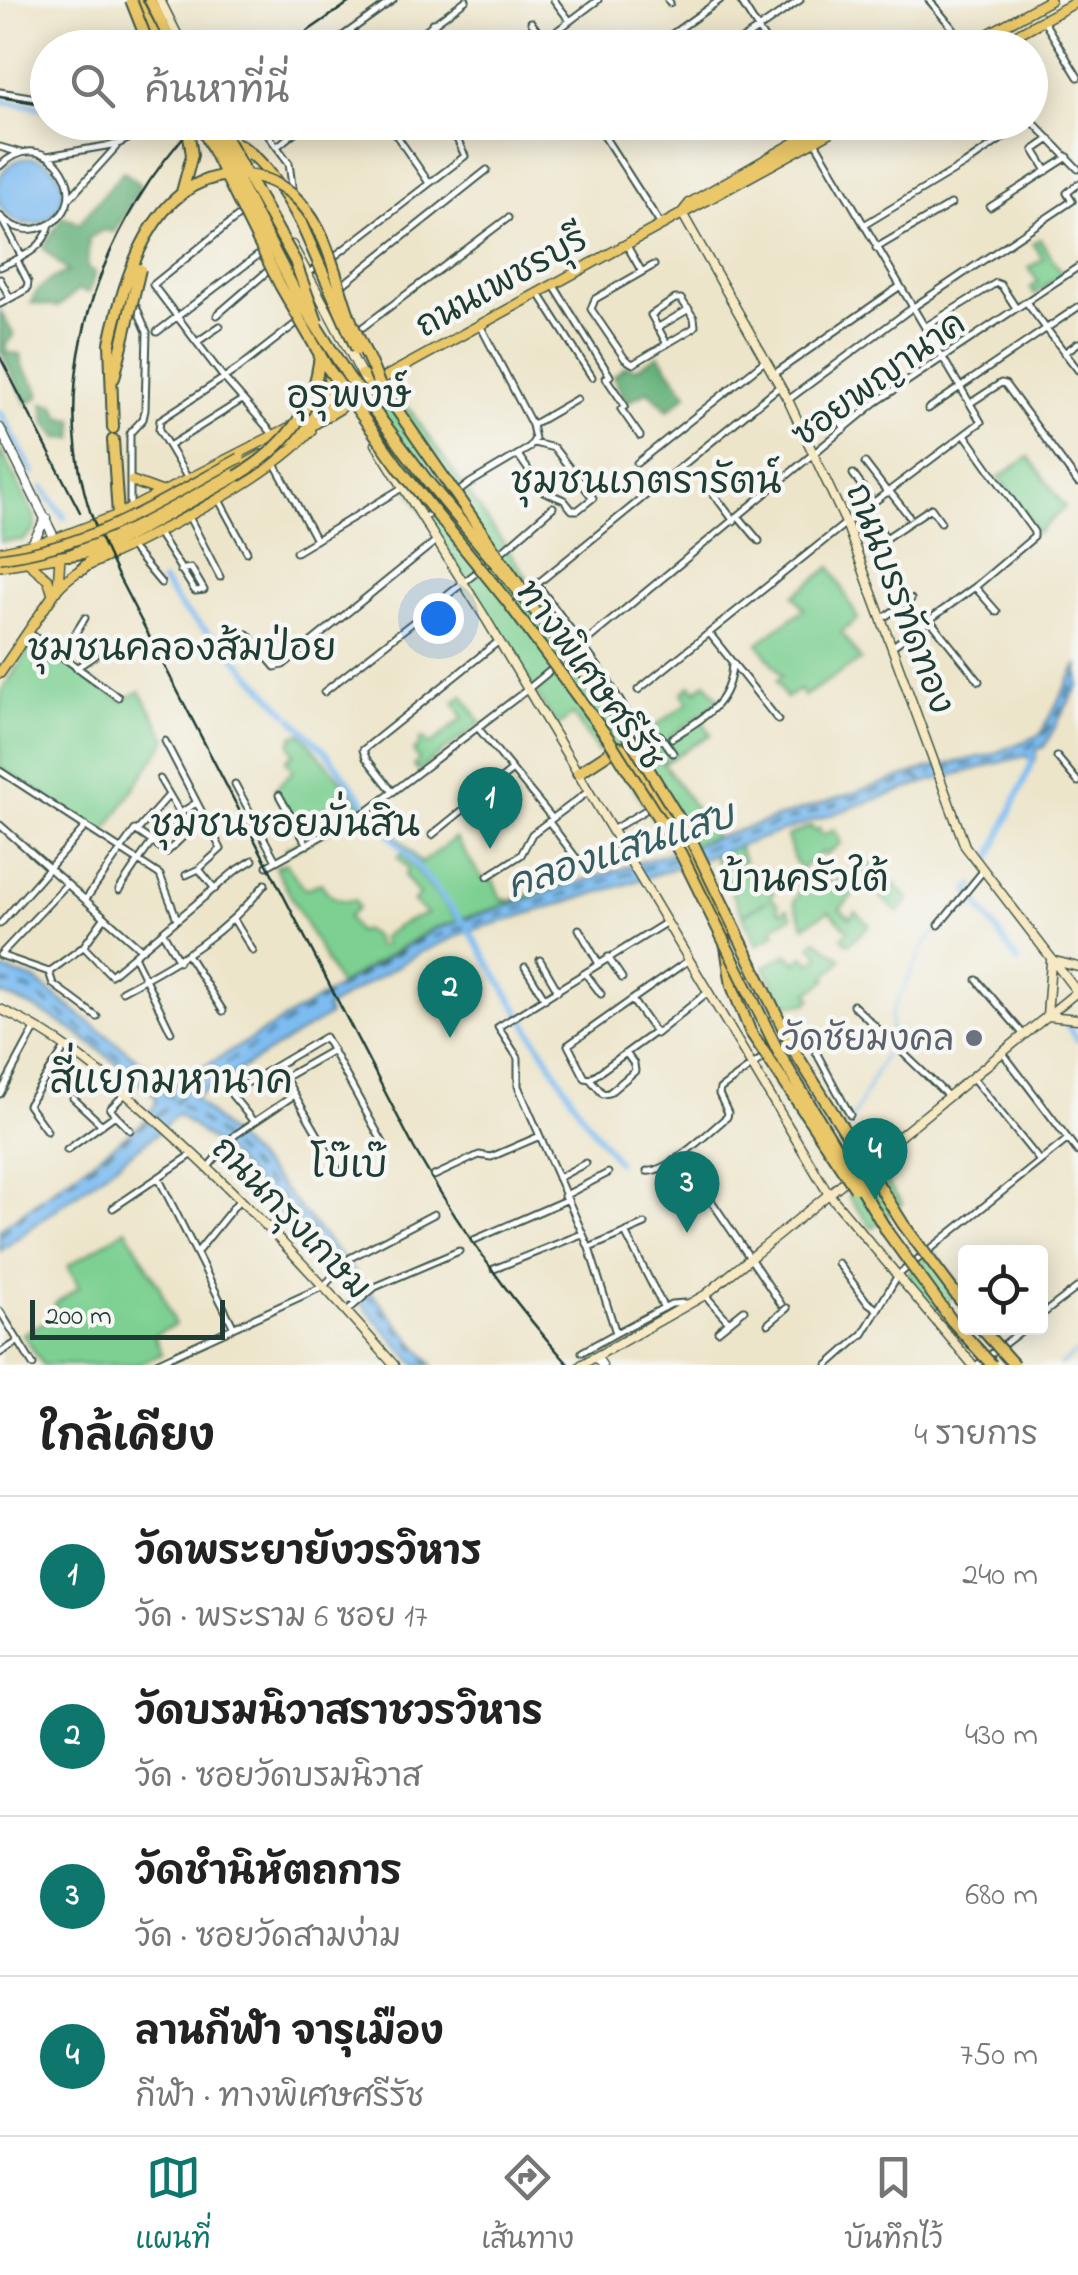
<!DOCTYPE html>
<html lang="th">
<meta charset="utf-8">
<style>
body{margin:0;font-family:"Indie Flower","Playpen Sans Thai",sans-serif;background:#f2f2f2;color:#222}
.controls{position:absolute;right:30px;bottom:30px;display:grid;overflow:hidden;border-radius:10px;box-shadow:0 5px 25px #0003}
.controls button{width:90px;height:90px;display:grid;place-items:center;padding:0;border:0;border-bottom:2px solid #e0e0e0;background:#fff;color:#222;font:50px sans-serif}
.scale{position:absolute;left:30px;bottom:25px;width:195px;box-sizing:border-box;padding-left:10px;border:5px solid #1f3d34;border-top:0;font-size:28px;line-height:35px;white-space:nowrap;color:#1f3d34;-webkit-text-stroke:8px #f6f6f2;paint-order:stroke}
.you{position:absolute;left:438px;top:618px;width:35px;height:35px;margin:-25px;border:8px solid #fff;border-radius:50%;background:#1a73e8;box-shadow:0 0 0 15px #1a73e833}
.badge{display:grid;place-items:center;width:65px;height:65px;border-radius:50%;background:#0f766e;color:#fff;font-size:32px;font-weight:700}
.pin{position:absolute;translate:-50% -82px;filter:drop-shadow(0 2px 5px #0008)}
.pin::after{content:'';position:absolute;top:52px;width:35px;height:30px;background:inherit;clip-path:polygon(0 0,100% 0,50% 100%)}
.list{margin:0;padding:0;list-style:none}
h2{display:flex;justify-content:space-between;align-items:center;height:130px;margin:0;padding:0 40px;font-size:42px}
h2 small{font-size:32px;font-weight:400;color:#767676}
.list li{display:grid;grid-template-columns:65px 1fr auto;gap:30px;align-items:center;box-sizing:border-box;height:160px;padding:0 40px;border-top:2px solid #e0e0e0}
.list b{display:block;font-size:38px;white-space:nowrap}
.list p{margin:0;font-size:32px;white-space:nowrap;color:#767676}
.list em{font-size:32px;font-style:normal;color:#767676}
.icon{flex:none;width:55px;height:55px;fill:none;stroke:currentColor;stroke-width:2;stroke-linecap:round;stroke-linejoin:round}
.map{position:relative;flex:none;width:1078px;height:1365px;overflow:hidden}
.search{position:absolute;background:#fff;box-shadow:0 5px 25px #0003;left:30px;right:30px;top:30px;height:110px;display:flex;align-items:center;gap:25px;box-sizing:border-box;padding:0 35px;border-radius:55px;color:#767676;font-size:38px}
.sheet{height:770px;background:#fff}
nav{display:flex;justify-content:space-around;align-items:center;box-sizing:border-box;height:140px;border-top:2px solid #e0e0e0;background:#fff;font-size:28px;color:#767676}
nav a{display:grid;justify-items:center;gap:5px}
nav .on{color:#0f766e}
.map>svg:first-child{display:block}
.green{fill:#7dd092;stroke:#4e8663;stroke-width:2.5}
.forest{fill:#66b27c;stroke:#427858;stroke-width:2.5}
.water{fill:#7dbcf1;stroke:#4e7c92;stroke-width:2.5}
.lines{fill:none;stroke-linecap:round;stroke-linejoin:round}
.stream{stroke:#7dbcf1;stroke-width:2.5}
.canal{stroke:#7dbcf1;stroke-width:6}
.ferry{stroke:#365d63;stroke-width:2.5;stroke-dasharray:12 10;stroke-linecap:butt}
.minor-casing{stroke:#3e564a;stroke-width:9}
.tertiary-casing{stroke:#3e564a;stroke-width:11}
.secondary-casing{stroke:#3e564a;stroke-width:11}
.primary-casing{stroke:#3e564a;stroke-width:12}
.motorway-casing{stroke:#3e564a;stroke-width:14}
.minor{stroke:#fff;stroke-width:5}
.tertiary{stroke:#fff;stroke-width:8}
.secondary{stroke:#f7e9c3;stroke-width:8}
.primary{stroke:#eac769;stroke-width:9}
.motorway{stroke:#eac769;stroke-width:10}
.rail{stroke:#1f3d34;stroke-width:2.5}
.primary-bridge-casing{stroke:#3e564a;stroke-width:12;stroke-linecap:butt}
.motorway-bridge-casing{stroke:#3e564a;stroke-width:14;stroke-linecap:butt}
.primary-bridge{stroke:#eac769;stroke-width:9}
.motorway-bridge{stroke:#eac769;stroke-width:10}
.worship-dot{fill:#6b7280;stroke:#f6f6f2;stroke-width:4}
.labels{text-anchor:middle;stroke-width:9;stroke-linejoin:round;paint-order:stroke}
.street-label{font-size:35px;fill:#1f3d34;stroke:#f6f6f2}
.worship-label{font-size:35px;fill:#5b616d;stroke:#f6f6f2;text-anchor:end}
.neighbourhood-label{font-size:38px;fill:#1f3d34;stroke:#f6f6f2}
.water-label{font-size:38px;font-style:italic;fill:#365d63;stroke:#f6f6f2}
.quarter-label{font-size:40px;fill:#1f3d34;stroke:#f6f6f2}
</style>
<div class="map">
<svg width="1078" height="1365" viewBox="0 0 1078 1365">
<rect width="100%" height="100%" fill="#f6f6f2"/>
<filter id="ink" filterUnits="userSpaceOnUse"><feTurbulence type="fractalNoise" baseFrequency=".01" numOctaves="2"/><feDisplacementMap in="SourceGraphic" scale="20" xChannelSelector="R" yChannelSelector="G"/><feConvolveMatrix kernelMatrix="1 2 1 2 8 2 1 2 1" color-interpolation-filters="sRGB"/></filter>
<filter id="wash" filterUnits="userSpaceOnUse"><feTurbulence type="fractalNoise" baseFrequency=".0048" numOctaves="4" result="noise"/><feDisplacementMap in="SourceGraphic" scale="40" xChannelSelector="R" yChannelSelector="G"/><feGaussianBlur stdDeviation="2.25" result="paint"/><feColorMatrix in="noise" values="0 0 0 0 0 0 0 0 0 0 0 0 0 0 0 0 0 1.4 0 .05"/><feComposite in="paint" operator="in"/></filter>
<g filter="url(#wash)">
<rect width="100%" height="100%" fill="#ede5ca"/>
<path class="green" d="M1040 239 1063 275 1034 294 1030 288 1038 282 1029 268 1043 259 1033 243Z
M393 386 633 728 667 768 715 837 673 851 608 745 598 752 573 715 557 727 357 406Z
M0 449 35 517V530L23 540 0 542Z
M1029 457 1065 507 1037 533 999 477Z
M831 567 858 619 841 632 861 660 804 696 799 690 786 698 776 681 782 676 758 643 804 609 794 595Z
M34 643 122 701 140 691 167 739 103 835 0 768V693Z
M706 682 718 699 715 704 670 737 673 740 702 720 711 734 664 763 644 734 688 703 682 693 691 685 696 691Z
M463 695 481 723 418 771 414 766 419 760 413 751 420 745 419 741 423 738 430 745 463 718 454 702Z
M301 733 366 810 290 852 286 848 303 839 275 789 293 771 286 760 294 754 290 745 293 736Z
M811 826 814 831 819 828 822 835 835 830 841 843 825 856 822 852 801 869 794 860 787 836Z
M396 835 421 863 455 838 482 878 493 880 502 901 506 899 507 902 568 880 570 885 460 919 393 837Z
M738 846 744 861 736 865 739 873 755 868 774 893 771 898 779 905 777 909 782 912 787 908 792 916 772 928 776 933 757 945 743 916 768 900 742 914 713 855Z
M402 853 458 921 433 928 339 985 275 867 285 863 305 889 321 883C329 897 338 902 355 900L358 908 348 917 357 932 364 930 374 936 377 947 384 945 381 938C395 926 410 919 427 914L413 902 419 895 405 876 408 869 398 857Z
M876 861 909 900 898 913 865 882 840 909 850 918 856 912 870 925 848 944 842 938 848 930 829 911 804 926 794 902 800 890 794 877 808 872 815 880 821 874 832 885 854 870 858 874Z
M817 940 842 959 825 978 827 980 808 993 812 998 807 1004H782L765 966 788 954 796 962 804 956 811 963 820 956 811 945Z
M879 1171 902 1204 872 1228 848 1196Z
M126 1229 159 1286 175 1325 154 1335 162 1354 136 1365H43L23 1334 58 1314 54 1304 79 1287 68 1266Z
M933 1250 962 1288 936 1312 905 1276Z"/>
<path class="forest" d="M123 171 140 185 115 232 103 230 89 238 87 268 95 272 89 293 78 290 58 307 31 303C35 288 54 276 68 272L43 248 63 216 79 224Z
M0 311 14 335 6 344V353L20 354C22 376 36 377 40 396L27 404 0 350Z
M659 355 687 394 668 410 649 391 627 402 613 377 626 366 636 369Z
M43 403 55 405 61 418 74 419V439L58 438 46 423Z"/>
<path class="water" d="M-3 191a33 33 0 1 1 66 0a33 33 0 1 1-66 0Z
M1078 664V685L1044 747 1037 749 1035 761 1025 756 927 782 630 883 464 933 421 952 326 1008 329 1015 194 1098 273 1177 433 1365H416L225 1151 177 1114 154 1136 0 1251V1229L143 1123 156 1103 155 1096C109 1056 59 1013 0 994V969L35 980 172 1086 436 929 927 769 993 754 1040 735Z"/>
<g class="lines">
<path class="stream" d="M891 1040V1014L926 943 939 926
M848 1128 890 1043
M1060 1365 1078 1351"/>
<path class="canal" d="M0 101 48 108
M0 412 33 473
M43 488 64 517
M163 582 182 609 227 649 287 713
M292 718 326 752 367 805
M374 814 468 929 585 1119 617 1161
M989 862 1031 765 1033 753
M973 885 969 891 1018 962
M1064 1021 1078 1040"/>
<path class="ferry" d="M941 770C967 764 1018 759 1038 740 1056 723 1067 695 1078 673
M703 849 916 777 922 781 933 772
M0 982 30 990 214 1130 270 1186 430 1365
M156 1116 219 1068 341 988 418 942 676 858
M0 1235 54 1189 70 1182 149 1121"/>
</g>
</g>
<g filter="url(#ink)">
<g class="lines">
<g class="minor-casing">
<path id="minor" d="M554 0 570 21
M668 0 670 3
M740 0 770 48
M929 0 967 45
M1043 20 1078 77
M531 22 544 40
M432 23 441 34
M668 37 720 0
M326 48 393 0
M401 48 466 0
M534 48 598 0
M653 48 660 43
M730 48 800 0
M0 92 48 100
M1030 119 1078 169
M258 122 289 163 293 193
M533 122 540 132
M595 122 661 225
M392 129 429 183
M279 145 307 122
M0 147 21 153
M47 156 118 144 162 122
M0 166C50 118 101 206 43 227 27 233 12 228 0 216
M1047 171 1034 150 1050 139
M70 198 116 147
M990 207 1068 157
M303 212 327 261 308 273
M241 214 153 285 224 378 273 434
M2 220 22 257
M864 225 965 164 1026 122
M626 244 642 272
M876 248 951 204
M331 259 465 156 449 122
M654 265 595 299 591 309 625 359 633 364 692 329 695 326 694 318 681 299H675L651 315 667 344
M0 267C22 257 44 250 50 224
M0 279 10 298
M341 286 487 170
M554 286 610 376 606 378 625 406 621 409 640 436
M538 292 592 377
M1026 302 1078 370
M0 304 27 289 28 282 17 260
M217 315 269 270
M925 327 996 283 1001 285 1016 308
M657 328 689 309
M157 332 261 253
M355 333 508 218
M197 342 220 326
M1064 353 1078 343
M774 374 899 287
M788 400 912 308 1072 201 1067 193 1078 184
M972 402 1001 383 1005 384 1078 483
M831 407 845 429
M928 409 1078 307
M532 425 577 399
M169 446 242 400
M518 455 543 491 564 500 572 510H578L593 498 554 448 534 443
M637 463 766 360
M865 463 888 493
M275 464 316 540
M853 474 874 503
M188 479 159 430 160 420 239 368 298 322
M712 492 734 521
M890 492 909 516
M219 500 247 552
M130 508V433L143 419 145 410 147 332 136 306
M866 508 886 538 931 508 941 522
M189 517 220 577
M739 517 759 541
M424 518 470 483 529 448 535 439 532 425 480 325
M158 533 195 591 204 590 191 568 180 570
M130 546 161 583
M296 552 402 488
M499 554 553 507
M975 587 997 612
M883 618 911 599
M930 620 979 681
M28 632 118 697
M247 634 275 667 283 665 437 540
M710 634 778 720
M893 646 975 587 1034 537V532L966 436
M61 656 85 618
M76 668 96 655
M638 690 846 523 981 422 815 142
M324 692 491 561
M478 728 552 818
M672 738C704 717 730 705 732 664
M165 741 221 849 199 869 186 875
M673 753 660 735 644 736 639 733 607 679 537 584 780 386
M1057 757 1078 782
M0 771 160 875 177 919
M235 784 276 861
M393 792 366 758 363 750 499 641
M279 795 307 845
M549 822 583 867 592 866 623 846
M0 825 141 949
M138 830 169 795
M612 830 644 811
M432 835 511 771
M267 866 369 810 528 689 875 403 1078 267
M199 869 215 889
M488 876 521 855 532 834 589 791
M67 884 0 955 49 972 83 947 105 917
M119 890C141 857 161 823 196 803
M86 899 135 830 167 852 190 830 160 779
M234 920 253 951
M667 922 498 1027 518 1058V1086L589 1248 616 1333 671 1304 685 1303
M0 924 86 826
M939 925 983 871
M579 929 599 964
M163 933 179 961
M84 947 111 975 234 872 253 860
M134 956 171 1032
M188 956 223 1011
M608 957 622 978
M540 960 558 991
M525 967 545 999
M49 972 53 984 97 1017
M585 973 601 994
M977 980 1024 1035
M122 991C177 962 226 934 265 884
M632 1000 655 1032 590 1079 585 1078 568 1045C608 1017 648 988 689 960
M853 1005 948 1096
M656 1034 708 992
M1002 1052 1078 1152
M55 1063 70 1075
M278 1066 340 1173
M972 1077 1039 1160
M284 1078 333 1050
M590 1079 603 1094 609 1093 635 1071 634 1064 626 1053
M0 1094 36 1027
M73 1098 102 1125
M115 1115 110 1109 126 1093
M253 1121 231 1094 232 1092 325 1037 383 1143
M47 1131 28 1105 65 1048
M67 1150 115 1115 130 1130
M681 1156 781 1304
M208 1167 235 1135 293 1096
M647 1171C666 1174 710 1131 727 1117L728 1113 719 1094 720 1089 803 1028 850 1115
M434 1176 479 1155 491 1157 540 1136
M558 1178 586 1163
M159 1179 233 1326
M564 1196 608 1173
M113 1208 193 1154
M627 1236 664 1308
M474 1240 566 1200
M589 1248 645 1224
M198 1251 240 1199
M838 1263 867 1302 877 1309
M494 1269 582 1234
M705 1295 729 1322
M0 1311 33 1365
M347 1311 375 1287 459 1251
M1040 1316 1078 1287
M768 1324 787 1308
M718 1331 744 1310
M582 1352 616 1333
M0 1353 19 1341
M152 1365 324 1286 350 1258 434 1214
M828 1365 863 1334 898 1275 1068 1139
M977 1365 1025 1328"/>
</g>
<g class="tertiary-casing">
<path id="tertiary" d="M0 428 55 539
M32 544 46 518
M596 1357 602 1365"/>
</g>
<g class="secondary-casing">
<path id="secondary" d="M160 0 184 48
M225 122 245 163
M682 213 788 400 846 523 965 846 1078 993
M292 245 368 386
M376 444 486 619 828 1193 973 1365
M1051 960 1078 967
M0 1009C57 1035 102 1073 149 1114 237 1191 317 1277 394 1365
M1047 1016 1051 961
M1048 1016 1078 1019
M581 1365 705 1295 1078 991"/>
</g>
<g class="primary-casing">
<path id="primary" d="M963 48 1050 0
M992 48 1078 1
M682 213 690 203 831 122
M362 374 376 382
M313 410 325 398 330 375
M280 445 341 408 347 398
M132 481 162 492
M0 552 55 539 118 515 347 398 849 122
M29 563 48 579 53 595
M0 566 69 555 142 521 262 455
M58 588C78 566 107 558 132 545 186 518 271 475 311 431
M0 673 58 588 60 556"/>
</g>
<g class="motorway-casing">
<path id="motorway" d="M136 0 161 48
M150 0 174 48
M236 143C265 159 286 194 301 223
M110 343 113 428
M114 378 122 345
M113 440 118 515
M69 555 102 550
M81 570 103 550 237 476
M578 773 618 747 627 750 676 830 722 920 732 986 750 1031"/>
</g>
<use href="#minor" class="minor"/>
<use href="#tertiary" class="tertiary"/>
<use href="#secondary" class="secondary"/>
<use href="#primary" class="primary"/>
<use href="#motorway" class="motorway"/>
<path class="rail" d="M283 48 353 0
M0 97 48 105
M197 122C107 217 51 360 84 490 91 521 105 548 118 576L414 1148C458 1226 509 1298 569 1365
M0 357 80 512"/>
<g class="primary-bridge-casing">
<path id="primary-bridge" d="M0 558C93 546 159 502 240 458"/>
</g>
<g class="motorway-bridge-casing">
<path id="motorway-bridge" d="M131 0 150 48
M199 122 280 285 327 367 400 469 507 601 608 738 681 854 780 1055 888 1233 952 1321 992 1365
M208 122 299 299 348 376 429 483 569 652 616 716 689 835 795 1052 903 1224 966 1308
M217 122 295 261 317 322
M182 192 192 155 187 122
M301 223 357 350
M110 343C124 279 152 180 231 175 257 173 282 182 300 202 329 234 336 281 351 321 360 342 371 362 379 384
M122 345 140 269
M377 381 527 597
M237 476C285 448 315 410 320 354
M750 1031 855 1188
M981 1328 1014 1365"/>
</g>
<use href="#primary-bridge" class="primary-bridge"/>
<use href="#motorway-bridge" class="motorway-bridge"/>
</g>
</g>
<circle class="worship-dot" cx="974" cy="1038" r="10"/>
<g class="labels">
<g class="street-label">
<text transform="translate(501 281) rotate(-29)" y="12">ถนนเพชรบุรี</text>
<text transform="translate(878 378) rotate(-36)" y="12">ซอยพญานาค</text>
<text transform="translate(901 598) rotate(69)" y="12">ถนนบรรทัดทอง</text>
<text transform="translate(591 674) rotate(54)" y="12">ทางพิเศษศรีรัช</text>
<text transform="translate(292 1217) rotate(46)" y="12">ถนนกรุงเกษม</text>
</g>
<g class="worship-label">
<text x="954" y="1050">วัดชัยมงคล</text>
</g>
<g class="neighbourhood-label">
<text x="349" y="407">อุรุพงษ์</text>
<text x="646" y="493">ชุมชนเภตรารัตน์</text>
<text x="182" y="660">ชุมชนคลองส้มป่อย</text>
<text x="285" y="836">ชุมชนซอยมั่นสิน</text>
<text x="804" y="891">บ้านครัวใต้</text>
<text x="349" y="1177">โบ๊เบ๊</text>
</g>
<g class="water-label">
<text transform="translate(620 849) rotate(-18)" y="13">คลองแสนแสบ</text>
</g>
<g class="quarter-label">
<text x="171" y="1093">สี่แยกมหานาค</text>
</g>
</g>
</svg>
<div class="controls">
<button><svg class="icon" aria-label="locate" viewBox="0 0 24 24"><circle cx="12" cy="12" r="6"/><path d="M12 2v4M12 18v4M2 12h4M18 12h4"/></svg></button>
</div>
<div class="scale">200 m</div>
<div class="you"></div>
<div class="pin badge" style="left:490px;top:849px">1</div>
<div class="pin badge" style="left:450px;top:1038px">2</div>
<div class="pin badge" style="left:687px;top:1233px">3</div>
<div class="pin badge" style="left:875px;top:1200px">4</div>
<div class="search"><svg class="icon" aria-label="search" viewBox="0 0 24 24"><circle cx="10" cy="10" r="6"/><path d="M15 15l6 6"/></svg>ค้นหาที่นี่</div>
</div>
<section class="sheet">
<h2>ใกล้เคียง<small>4 รายการ</small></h2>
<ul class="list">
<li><span class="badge">1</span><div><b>วัดพระยายังวรวิหาร</b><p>วัด · พระราม 6 ซอย 17</p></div><em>240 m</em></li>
<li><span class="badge">2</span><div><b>วัดบรมนิวาสราชวรวิหาร</b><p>วัด · ซอยวัดบรมนิวาส</p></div><em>430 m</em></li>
<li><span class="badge">3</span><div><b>วัดชำนิหัตถการ</b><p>วัด · ซอยวัดสามง่าม</p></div><em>680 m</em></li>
<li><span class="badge">4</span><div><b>ลานกีฬา จารุเมือง</b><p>กีฬา · ทางพิเศษศรีรัช</p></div><em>750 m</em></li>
</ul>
</section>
<nav>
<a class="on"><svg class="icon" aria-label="map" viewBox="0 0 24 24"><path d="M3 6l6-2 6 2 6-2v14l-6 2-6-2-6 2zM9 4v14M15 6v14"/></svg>แผนที่</a>
<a><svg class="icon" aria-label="directions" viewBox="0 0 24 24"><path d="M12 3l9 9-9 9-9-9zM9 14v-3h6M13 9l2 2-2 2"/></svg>เส้นทาง</a>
<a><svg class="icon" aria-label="saved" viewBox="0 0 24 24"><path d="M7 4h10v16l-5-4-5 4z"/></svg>บันทึกไว้</a>
</nav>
